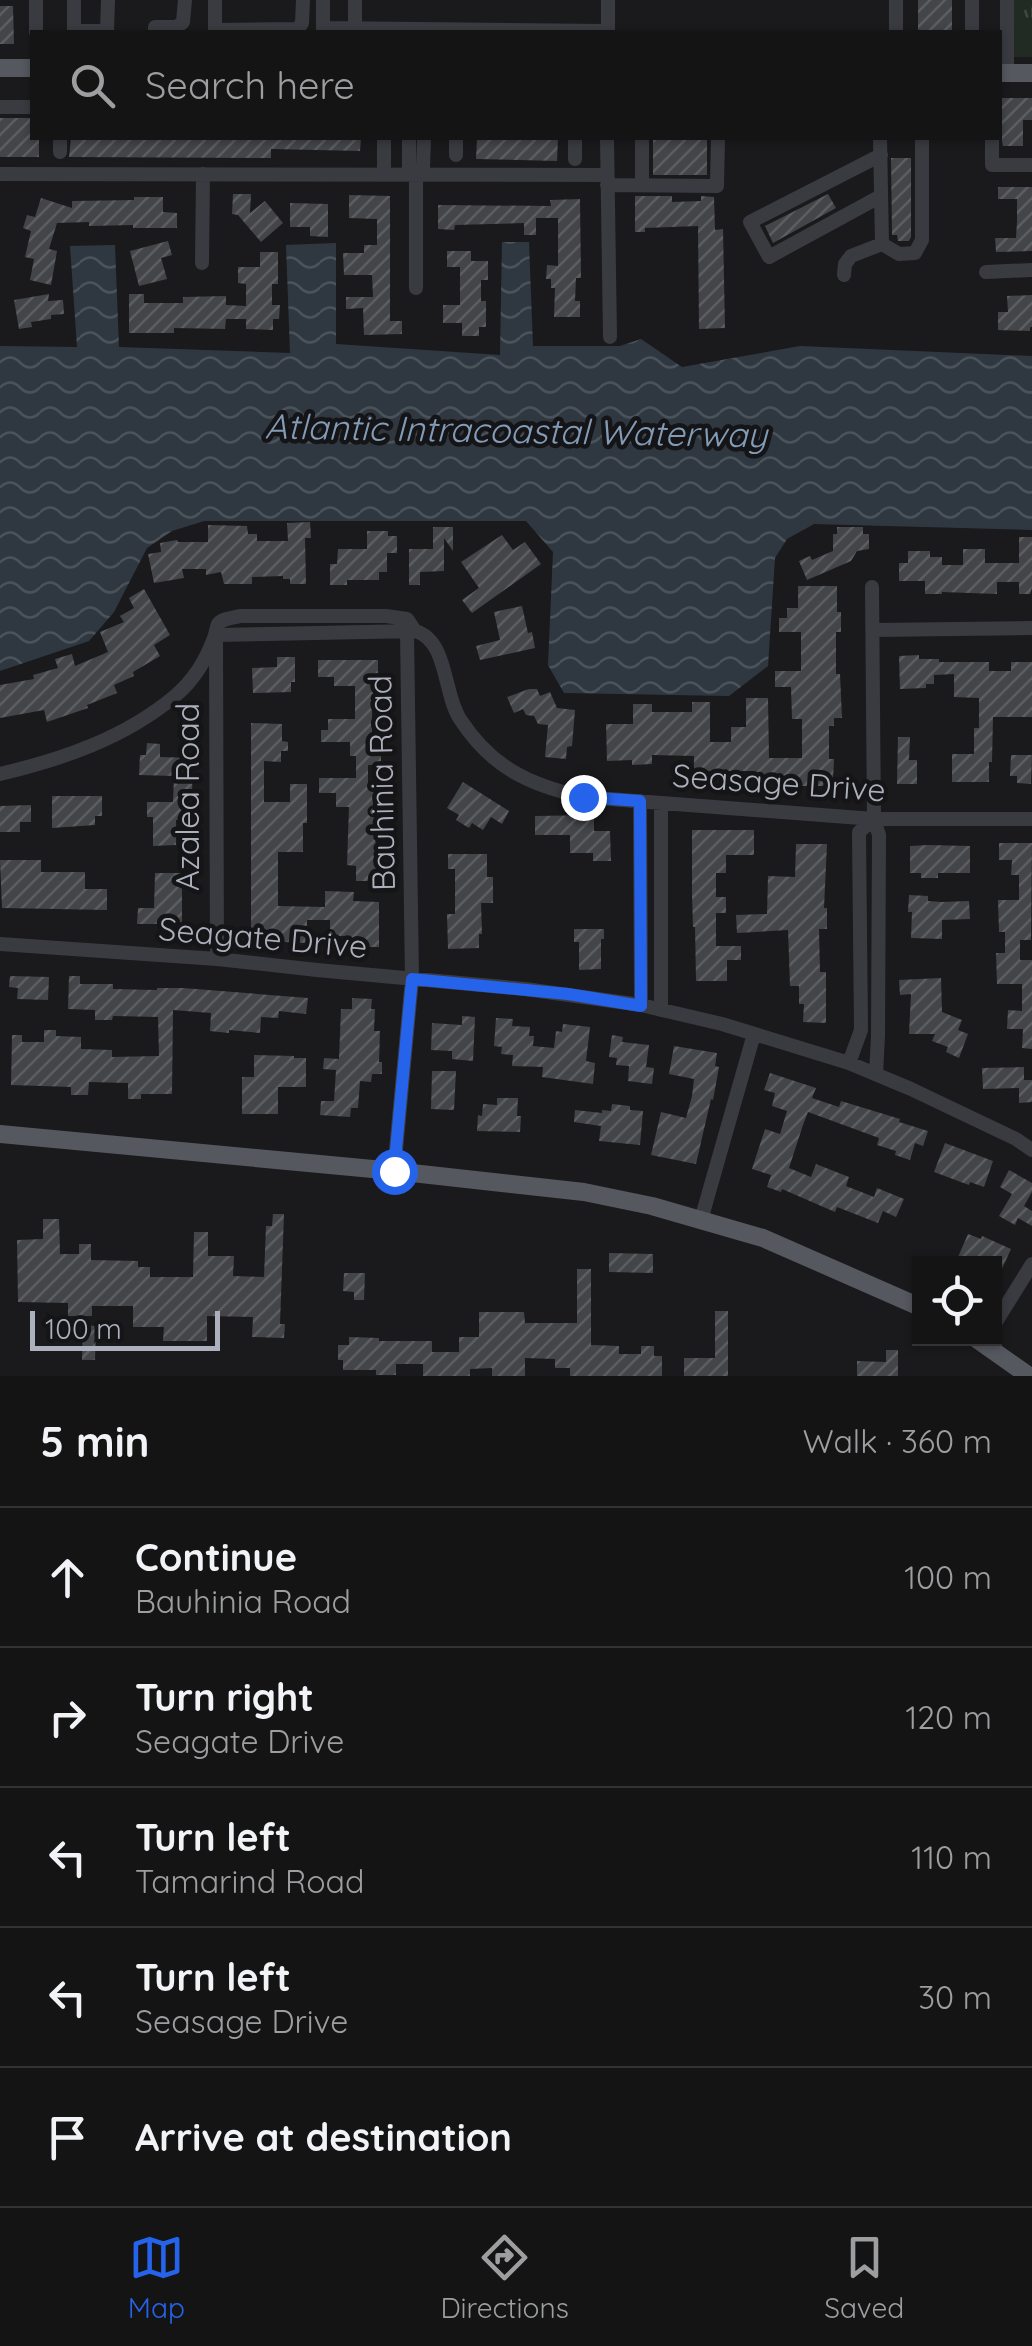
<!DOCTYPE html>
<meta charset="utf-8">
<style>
body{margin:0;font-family:Quicksand,sans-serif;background:#1d1d1e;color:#f1f3f6}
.controls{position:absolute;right:30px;bottom:30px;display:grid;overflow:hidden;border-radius:0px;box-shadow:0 2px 8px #0004}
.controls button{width:90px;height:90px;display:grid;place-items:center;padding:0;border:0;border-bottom:2px solid #333334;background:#141415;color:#f1f3f6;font:50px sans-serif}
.scale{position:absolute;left:30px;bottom:25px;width:190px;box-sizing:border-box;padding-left:10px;border:5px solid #acb0bc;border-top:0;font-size:28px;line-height:35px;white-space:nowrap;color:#acb0bc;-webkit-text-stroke:8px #151417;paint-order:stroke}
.stop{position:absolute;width:30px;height:30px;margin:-22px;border:8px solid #2563eb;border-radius:50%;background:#fff}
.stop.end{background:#2563eb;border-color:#fff;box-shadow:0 2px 10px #0008}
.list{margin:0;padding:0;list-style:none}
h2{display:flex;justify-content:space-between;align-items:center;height:130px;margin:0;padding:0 40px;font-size:42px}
h2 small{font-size:32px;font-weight:400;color:#9d9ea0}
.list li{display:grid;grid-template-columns:65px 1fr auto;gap:30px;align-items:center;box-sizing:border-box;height:140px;padding:0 40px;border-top:2px solid #333334}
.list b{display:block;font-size:38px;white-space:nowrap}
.list p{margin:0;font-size:32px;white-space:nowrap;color:#9d9ea0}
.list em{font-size:32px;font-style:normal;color:#9d9ea0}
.icon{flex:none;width:55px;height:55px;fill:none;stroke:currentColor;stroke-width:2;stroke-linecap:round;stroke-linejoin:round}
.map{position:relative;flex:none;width:1032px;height:1376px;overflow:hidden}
.search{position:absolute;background:#141415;box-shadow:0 2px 8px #0004;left:30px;right:30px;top:30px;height:110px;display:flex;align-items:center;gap:25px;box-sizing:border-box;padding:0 35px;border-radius:0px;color:#9d9ea0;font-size:38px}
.sheet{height:830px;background:#141415}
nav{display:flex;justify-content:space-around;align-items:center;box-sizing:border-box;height:140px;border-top:2px solid #333334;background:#141415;font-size:28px;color:#9d9ea0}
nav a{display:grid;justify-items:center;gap:5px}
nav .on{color:#2563eb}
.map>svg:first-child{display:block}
.park{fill:url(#park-tufts)}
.water{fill:url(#water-waves)}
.building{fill:url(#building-hatch)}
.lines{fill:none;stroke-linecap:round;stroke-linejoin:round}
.minor{stroke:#3a3b41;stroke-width:14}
.major{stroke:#565860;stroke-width:18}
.route{stroke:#2563eb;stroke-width:12}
.labels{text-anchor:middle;stroke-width:9;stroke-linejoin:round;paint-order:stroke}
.street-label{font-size:32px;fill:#acb0bc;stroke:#151417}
.water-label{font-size:35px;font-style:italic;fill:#829cb8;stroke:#151417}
</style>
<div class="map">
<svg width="1032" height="1376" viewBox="0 0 1032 1376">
<defs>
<pattern id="park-tufts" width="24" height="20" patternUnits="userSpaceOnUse" patternTransform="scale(2.5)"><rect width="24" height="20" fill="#212b23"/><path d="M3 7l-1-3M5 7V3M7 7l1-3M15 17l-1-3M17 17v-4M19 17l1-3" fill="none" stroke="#3f4741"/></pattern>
<pattern id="water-waves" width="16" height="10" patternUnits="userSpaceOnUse" patternTransform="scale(2.5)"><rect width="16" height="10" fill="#2f3841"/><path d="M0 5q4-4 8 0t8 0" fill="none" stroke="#4a525a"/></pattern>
<pattern id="building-hatch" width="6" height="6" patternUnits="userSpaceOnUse" patternTransform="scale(2.5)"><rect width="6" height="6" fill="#444549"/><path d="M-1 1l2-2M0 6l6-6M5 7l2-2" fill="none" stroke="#5c5d61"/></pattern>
</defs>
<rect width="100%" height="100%" fill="#1a1a1c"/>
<path class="park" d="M1012 0H1032V57H1012Z"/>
<path class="water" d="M502 242H529L533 346H620L641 339 682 367 800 346 1032 356V530L814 524 787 539 775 558 768 666 729 696 564 693 548 665 553 552 526 521H204L172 531 147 548 114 612 89 641 0 671V346L77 347 70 246 115 245 119 347 290 353 286 245 336 243V344L500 355Z"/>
<path class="building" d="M918 0H952V32H918Z
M0 6H13L14 44H0Z
M1002 98H1032V120H1023V146H1003L1000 131Z
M0 118H32V138H39V157H0Z
M71 138H361L360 151 271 149V158L69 157Z
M477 138H558L557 161 476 159Z
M653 138H707V175H653Z
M891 158H911V237L909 241H898L897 235H892Z
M998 187H1032V251L996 252 995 238H1016L1017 222V199H998Z
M233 194H251L250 213 265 201 283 223 261 242 238 215 232 214Z
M828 194 836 208 773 243 765 226Z
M349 195 390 196V321H402V334L364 335 363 308 346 309V297H373L372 275H344L343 253H364V245H377V219L349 218Z
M635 196H672V202L701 201V196L714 197 715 230 723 229 725 328 699 329 698 226 645 228V232H635Z
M134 197H163V212L177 213V228H133V225L89 226V222L57 223 49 249 57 251 51 285 30 280 34 259 25 257 31 231 23 228 27 215 35 217 41 198 72 208V201L134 200Z
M580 199 581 278H576L575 301H580V317H554L555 288H551V279H546L547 265 558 266V218H536V235H524V223L455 225 454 230 438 229V205L551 206 550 200Z
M290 203 328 204V237L310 236V227H290Z
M168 241 172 255 161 258 167 279 139 286 130 251Z
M447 251H471V261H488V280H481V301H486V327H479V336H462V323H443V305H460V267H447Z
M260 252H278V284H272V305H280L279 319H273V330L246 329V319H226L225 329 174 328V333H129V294H144V303H183V297L226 296V305L246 306V284L238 283V267H260Z
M49 294 48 301 63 300 64 314 51 315V319L31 322 32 327 19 329 14 300Z
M1032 295V327H1030V331L998 330V312H1008L1007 296Z
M310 522 311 538H305L306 584H290V579H283V576L252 577V584H224L221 572 206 575V569H182L184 578 154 583 148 554 161 552 160 543 177 540 178 542H208V525L247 526 248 534H257V541H288L287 523Z
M433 527H453V551L444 538V571L420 572V585H409V549H433Z
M837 527H863V534H869V549L857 551 851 561 807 580 799 561 810 556 812 560 833 551V534H837Z
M367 531H388V536H397V553H387V572H379V580H347V585H330V564H337L338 549H367Z
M502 535 513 550 525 542 541 564 472 613 462 600 479 588 461 562Z
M1019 537H1032V588L1030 594H1019V582H997V594L942 592V594H925V581H899V563H908V551H930V557H942V565H963V549H985V563H1019Z
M798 586H837V612H841V632H836V674H840L842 718H834V726H829V759H834L833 780H824V786H779V775H752V771H694V756L652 755V764L632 765V760L607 761 606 724H633V704H652V712H692V702H710V742H731V727H746V698H768L769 758H802V719H792L791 687H775V671H801V632H779V618H787V608H798Z
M144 589 170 635 154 645 160 656 133 672 134 676 114 685 117 693 87 705 88 708 47 722 44 710 0 718V685L34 679 33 675 58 668 55 659 72 654 75 666 108 652 100 632 124 622 120 616 134 608 129 598Z
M522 606 528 633 532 632 535 648 480 660 476 646 500 640 494 612Z
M919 655V659H939V662H989V671H1011V662H1032V717H993L992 762H989V782H952V754H974V728H979V698L954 697V674L934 675V684H926V688L900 689 899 656Z
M277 657H295V682H291V692L253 693 252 668 277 667Z
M318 660H378V707H372V733H376V753H381V765H368V789H379L380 823H376L375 867 381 868 380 881H356V866L347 865 349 807H336V793H319V778H356V756H350V742H321V730H328V719H355V686H334V677H318Z
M529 689H537L540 696 550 692 557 708 575 710 572 746 567 747 566 759 545 757 548 725 538 724 534 716 526 715 523 709 514 713 507 697Z
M251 723 282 724V741L288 742V751H281V762L264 761V802H290V784H307V823H303V852H278V906L325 907V891L354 892 353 901 379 902V947H346V936H330V920H307V943L262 941V937H251Z
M898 737H910L909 760H917V784H897Z
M147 743 160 744V757L193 758 192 794H184L185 820H176V845L153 846V817H147V802H173L174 776 139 775 140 755H146Z
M1011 755H1032L1031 784 1017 783V776H1010Z
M463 782 509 811 502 824 491 817 483 830 472 823 469 828 456 820 459 815 447 808Z
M52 796H102V816H95V825L52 828Z
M31 805V822H20V832H0V806Z
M594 815V831H610L611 861H593V853H570V835H535V816Z
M692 830H754V855H726V873H716V897H726V913H716V946H741V960H727V981H696L695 927H693L692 896Z
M999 843H1032L1031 940H1020V960H1032V1049L1022 1048 1023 1029H1007L1008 1010 1022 1011V984H997L996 953H1005V932H999L998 900H1019V875H1011L1012 860H999Z
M796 844H827L824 908H827V929H819L820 972H826V1023L803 1022 804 1004H799V986H790L788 930 737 933 736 915 767 914 768 876 795 877Z
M928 845 970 846V873H938V878H921V873H910V846Z
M448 854H487V877H493V903H481L482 934H479V948L448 949 447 914H455V869H448Z
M0 860H41V872H85V889H107V910L2 908Z
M155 873H182V924H137L138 908H154Z
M909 895 928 896V901L942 902 969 901 970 919 942 920V939L911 938 912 912H908Z
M574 929H604V939H601V969L579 970V942H574Z
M10 976 49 977 48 1000 17 999 18 988 9 987Z
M69 976H80V984H113V989L157 990V988H183L308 998 306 1014 279 1011 278 1018 261 1017 260 1033 229 1030V1033L210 1031 211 1013 173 1010 172 1094H141V1099H128V1083L89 1082 88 1095H71V1087L11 1085 12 1035H22V1042H44V1030H56V1036L81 1037V1049L112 1050V1057L159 1056 158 1017 113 1016 112 1020H95V1010L68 1009Z
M941 978 942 1012 962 1020 958 1030 968 1034 959 1058 946 1052 948 1047 932 1041 935 1034H909L911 994 900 995 899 980Z
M352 998 372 999 371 1009H375L374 1031H380L379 1062H382V1074H372L371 1082 360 1081 358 1108H351L350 1117 320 1115 321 1101H334L336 1070 323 1069 324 1058 339 1059 341 1009H352Z
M462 1016 475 1017 473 1061 452 1059V1051L431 1050 432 1023 462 1025Z
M496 1018 513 1019 512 1026 530 1027 529 1036H534L533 1046 554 1048 556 1031 562 1032 563 1024 590 1027 586 1061 595 1063 593 1084 542 1077 543 1067 512 1066 513 1055 501 1054 502 1047 494 1046Z
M612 1035 623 1037 622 1042 649 1045 646 1067 654 1068 652 1084 628 1081 629 1066 616 1065 617 1058 609 1057Z
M674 1046 717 1053 715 1066 719 1067 713 1100 711 1099 696 1164 651 1155 661 1112 686 1118 692 1096 694 1079 669 1074Z
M254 1055 294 1056V1058H306V1087H278V1114H242V1077H254Z
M1024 1067V1080H1032V1102L1019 1103V1088L983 1089 982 1068Z
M432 1071H456L454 1110 431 1109Z
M770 1073 816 1088 812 1098 839 1107 841 1101 900 1119 899 1122 928 1131 923 1146 915 1143 910 1160 895 1155 896 1151 877 1145 879 1138 808 1112 803 1125 789 1168 811 1177 816 1164 849 1177 846 1186 874 1197 877 1188 904 1199 896 1217 883 1211 878 1223 837 1207 835 1212 782 1189 781 1192 767 1187 771 1175 752 1169 765 1129 780 1134 787 1111 772 1106 775 1093 764 1090Z
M497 1098H518L517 1116H521L520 1132 477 1131 478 1115 482 1116 483 1104 497 1105Z
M612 1104 630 1106V1110L643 1111 640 1145 599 1141 601 1126 574 1122 575 1110 602 1113V1110L611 1111Z
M945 1143 993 1161 984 1187 970 1182 969 1185 934 1172Z
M1009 1170 1032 1183V1192L1024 1206 1032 1211V1226L1018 1218 1015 1225 999 1216 1012 1194 1000 1187Z
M273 1214H284L280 1324H285L284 1338 252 1337 253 1317 207 1316V1341H163L164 1327H133V1306H92V1316H68V1303L18 1302 17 1240 43 1239V1219H59L60 1254H79V1244H91V1260L138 1261V1267H150V1277H193L194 1232H208V1256H234L233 1276 264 1277 266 1226H272Z
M968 1234 981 1239 982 1236 1011 1249 994 1286V1264H955Z
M609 1253 653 1254V1273L609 1272Z
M577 1269H591V1345L619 1346V1354H641V1346H654V1356H662V1376H570V1368H555V1359L525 1358V1376H492V1368L470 1369V1376H423V1364H396V1375H376V1370H343V1360H338V1345H349V1337L379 1338V1341H432V1352H459V1337H479V1312H524L525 1323H577Z
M344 1273H365L364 1300H354V1292L343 1291Z
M715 1311H728V1376H684V1358H715Z
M83 1325 96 1326 95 1360H82Z
M886 1350H898V1376H857V1361L886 1362Z"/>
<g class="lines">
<path class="minor" d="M74 0V31H107
M323 0V32
M355 0V29
M972 0V32
M323 28 608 31
M215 30 298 29 302 23 303 0
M36 32V0
M107 32 108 0
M155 32V27H177L183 22 185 0
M215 32V0
M608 32V0
M896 32V0
M1007 73V0
M0 107H32
M409 138V167L416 175V288
M607 138 610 337
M880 138 882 244 899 254 915 253 922 240V138
M992 138V165H1032
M60 152V138
M456 155V138
M881 155 750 222 769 257 881 196
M575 159V138
M0 174 607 175
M384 175V138
M416 175 423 167 424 138
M607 185 717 186 718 138
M642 185V138
M202 263 203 174
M986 272 1032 270
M844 275 845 264 851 256 882 244
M872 587 874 819 879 835 878 1036 876 1074
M873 630 1032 628
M216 635 415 631C448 640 443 693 460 719 491 767 529 785 583 797L874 819H1032
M216 641 217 959
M0 774C63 759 125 738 175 696 193 681 206 660 214 638 215 636 217 626 218 624 223 618 233 618 240 616H386L407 619 415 631
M640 801 641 1005
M661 803V1010
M0 944 217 959 317 970 525 989 641 1005 722 1024 849 1063 911 1089 1016 1139 1032 1150
M849 1063 861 1030 859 832 874 819
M394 1171 412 979 407 633
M701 1220 754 1034
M994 1325 1032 1264"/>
<path class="major" d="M0 68H32
M1000 73H1032
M0 1134 394 1171 584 1192 652 1206 763 1238 920 1307
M975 1338 1029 1376"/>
</g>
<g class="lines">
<path class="route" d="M394 1171 412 979 568 994 641 1006 640 801 583 797"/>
</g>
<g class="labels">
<g class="street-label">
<text transform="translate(382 783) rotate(-91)" y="11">Bauhinia Road</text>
<text transform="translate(779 783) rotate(4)" y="11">Seasage Drive</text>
<text transform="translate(188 797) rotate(-90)" y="11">Azalea Road</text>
<text transform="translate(263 938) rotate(5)" y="11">Seagate Drive</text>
</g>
<g class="water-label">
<text transform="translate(516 431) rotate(1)" y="12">Atlantic Intracoastal Waterway</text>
</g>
</g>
</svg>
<div class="controls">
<button><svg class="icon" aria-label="locate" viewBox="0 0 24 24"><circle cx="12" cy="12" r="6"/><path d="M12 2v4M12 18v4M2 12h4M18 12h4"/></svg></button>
</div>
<div class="scale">100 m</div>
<div class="stop" style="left:394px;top:1171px"></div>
<div class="stop end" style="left:583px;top:797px"></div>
<div class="search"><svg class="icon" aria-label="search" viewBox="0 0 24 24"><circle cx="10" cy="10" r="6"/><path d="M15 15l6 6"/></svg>Search here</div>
</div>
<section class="sheet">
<h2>5 min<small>Walk · 360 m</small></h2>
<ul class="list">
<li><svg class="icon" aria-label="ahead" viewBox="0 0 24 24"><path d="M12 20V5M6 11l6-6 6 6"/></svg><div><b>Continue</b><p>Bauhinia Road</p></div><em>100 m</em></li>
<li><svg class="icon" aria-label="right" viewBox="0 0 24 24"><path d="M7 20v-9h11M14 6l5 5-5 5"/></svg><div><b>Turn right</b><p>Seagate Drive</p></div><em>120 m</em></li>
<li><svg class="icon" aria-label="left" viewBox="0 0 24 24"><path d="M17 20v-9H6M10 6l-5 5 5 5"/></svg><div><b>Turn left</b><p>Tamarind Road</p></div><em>110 m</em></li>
<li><svg class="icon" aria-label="left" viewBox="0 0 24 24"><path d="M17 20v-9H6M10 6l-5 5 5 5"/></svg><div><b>Turn left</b><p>Seasage Drive</p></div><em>30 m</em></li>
<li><svg class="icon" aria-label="arrive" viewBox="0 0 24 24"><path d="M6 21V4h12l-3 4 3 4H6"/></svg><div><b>Arrive at destination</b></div></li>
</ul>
</section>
<nav>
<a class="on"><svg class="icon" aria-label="map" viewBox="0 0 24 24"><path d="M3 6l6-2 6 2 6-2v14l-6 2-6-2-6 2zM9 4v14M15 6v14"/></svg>Map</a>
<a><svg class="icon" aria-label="directions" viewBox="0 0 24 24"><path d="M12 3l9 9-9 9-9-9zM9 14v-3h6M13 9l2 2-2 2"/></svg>Directions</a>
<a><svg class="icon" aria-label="saved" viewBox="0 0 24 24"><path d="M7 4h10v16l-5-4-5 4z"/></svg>Saved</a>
</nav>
